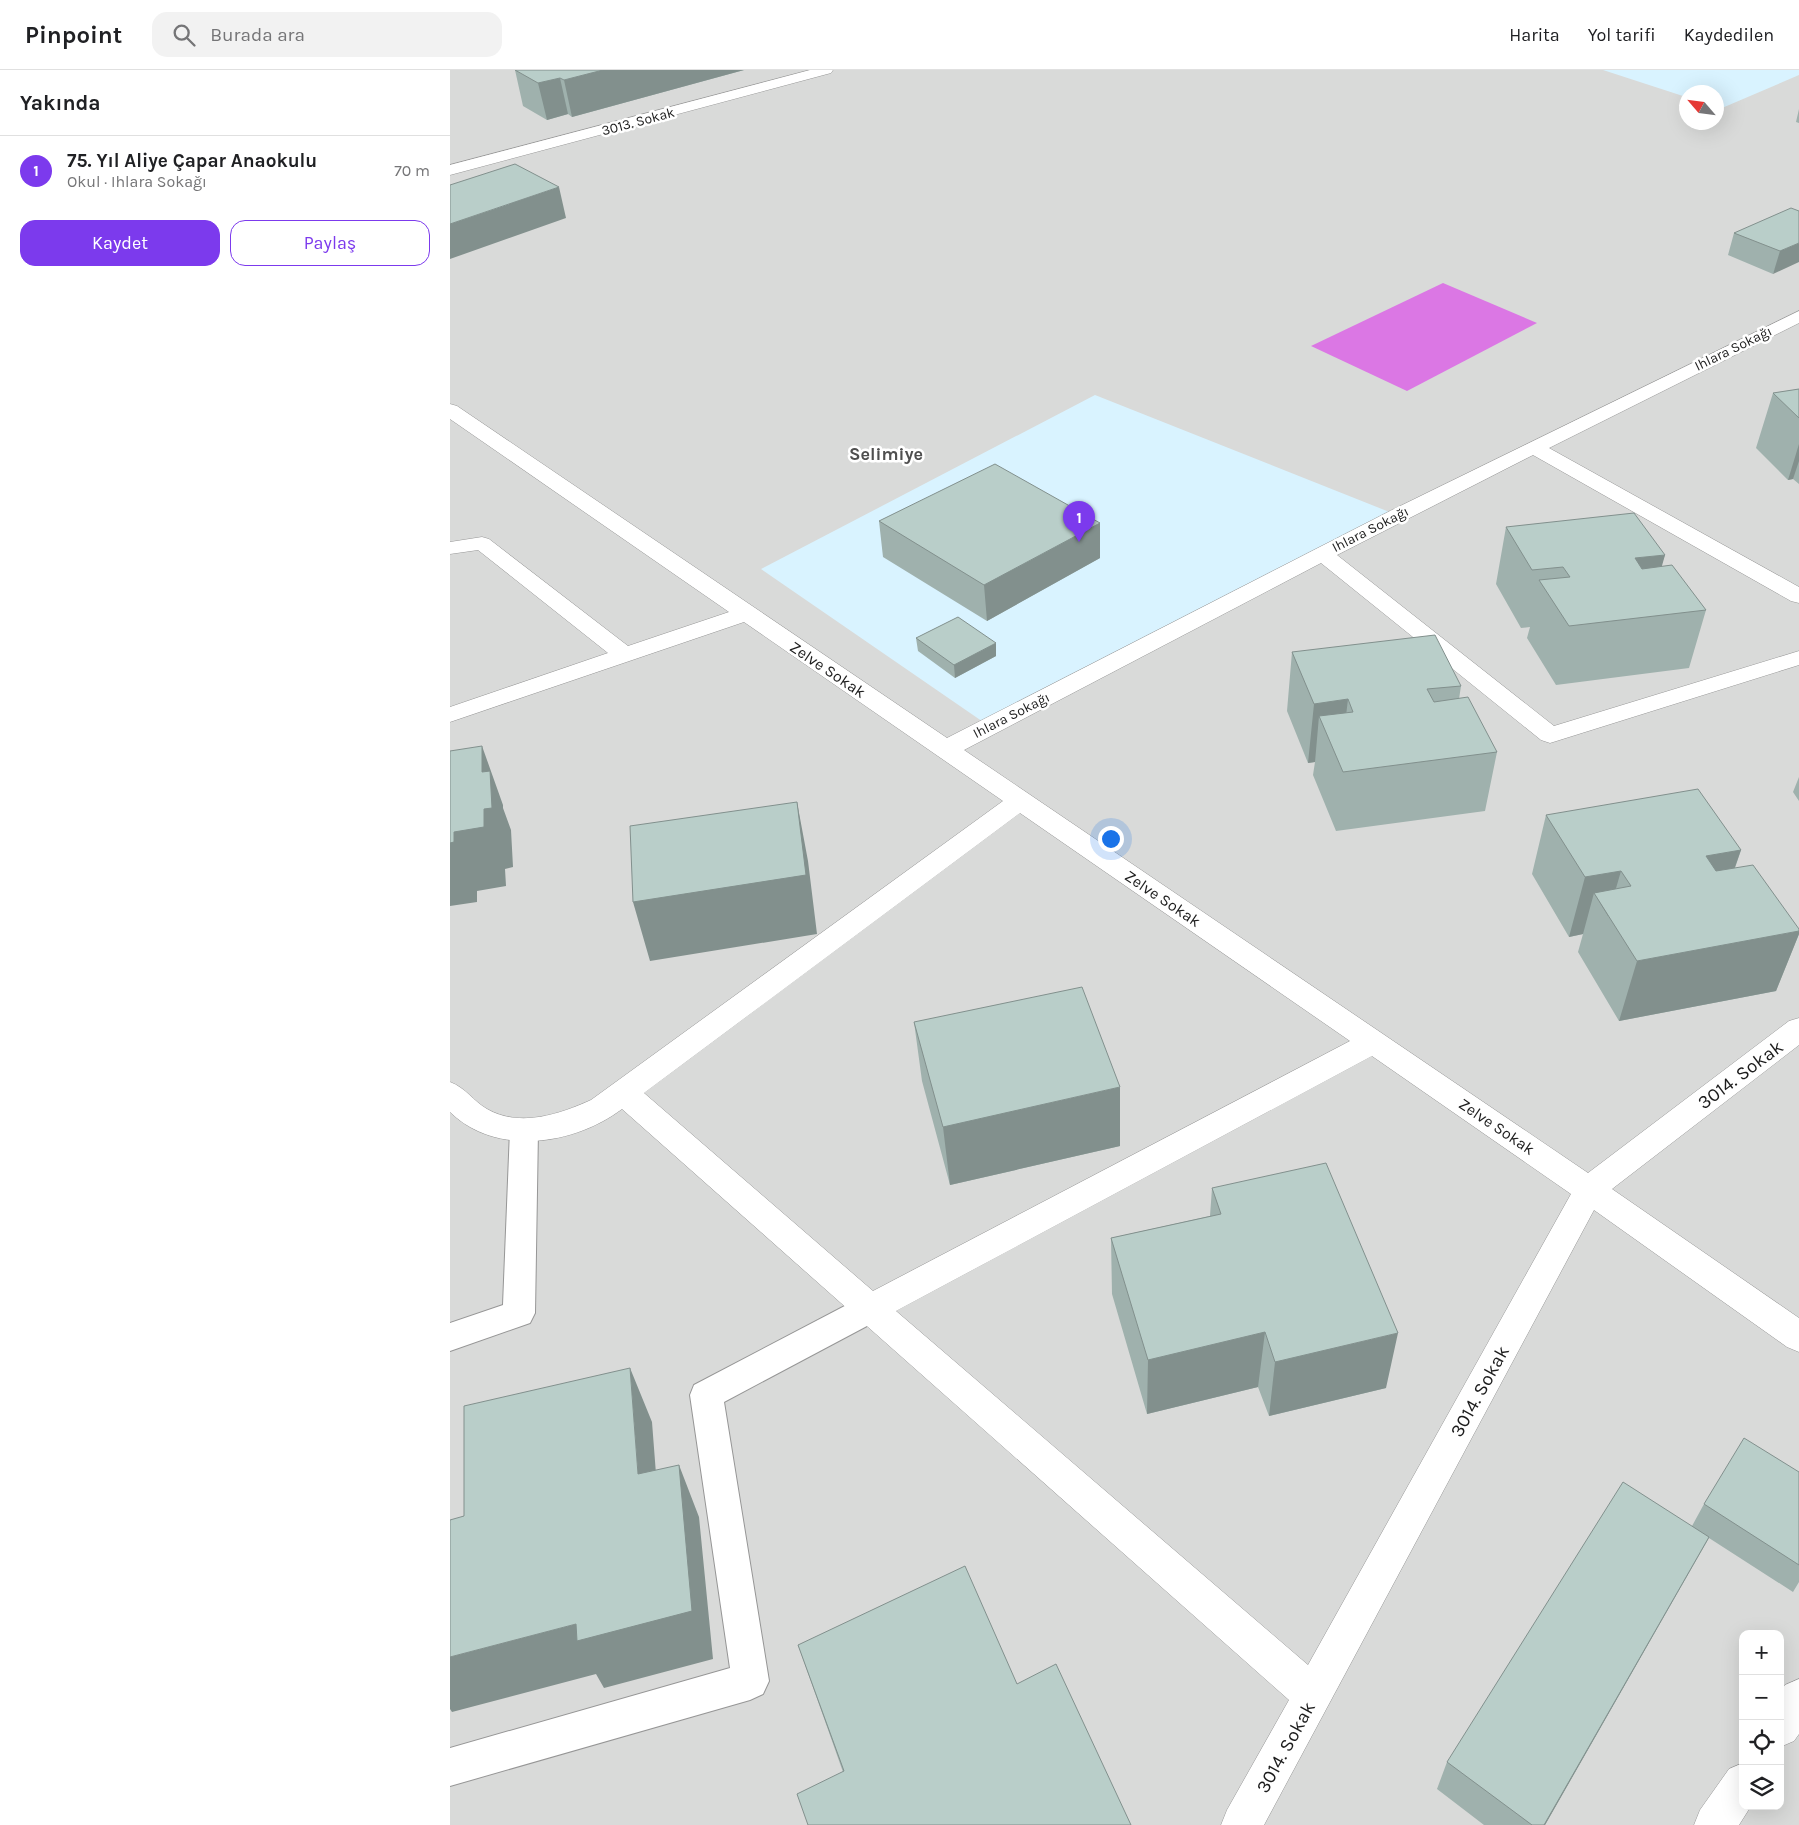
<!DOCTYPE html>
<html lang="tr">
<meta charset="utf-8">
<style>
body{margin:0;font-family:Karla,sans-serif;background:#f2f2f2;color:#202124}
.controls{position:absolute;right:15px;bottom:15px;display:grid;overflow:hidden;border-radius:10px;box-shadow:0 5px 20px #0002}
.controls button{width:45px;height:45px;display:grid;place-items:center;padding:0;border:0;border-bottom:1px solid #e0e0e0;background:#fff;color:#202124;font:25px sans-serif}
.compass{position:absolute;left:1229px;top:15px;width:45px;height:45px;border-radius:50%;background:#fff;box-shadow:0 5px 20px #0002;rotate:298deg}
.you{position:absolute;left:660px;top:768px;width:18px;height:18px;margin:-12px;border:4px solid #fff;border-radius:50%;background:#1a73e8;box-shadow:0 0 0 8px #1a73e833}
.badge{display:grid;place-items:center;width:32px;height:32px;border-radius:50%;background:#7c3aed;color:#fff;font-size:16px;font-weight:700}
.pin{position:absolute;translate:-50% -41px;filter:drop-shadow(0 1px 2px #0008)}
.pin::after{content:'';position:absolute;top:26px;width:18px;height:15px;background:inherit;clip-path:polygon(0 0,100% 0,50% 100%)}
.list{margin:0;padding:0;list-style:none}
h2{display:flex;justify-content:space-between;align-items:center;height:65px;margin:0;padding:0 20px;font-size:21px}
h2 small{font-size:16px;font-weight:400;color:#757577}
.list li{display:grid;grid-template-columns:32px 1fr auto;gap:15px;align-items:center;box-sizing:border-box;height:70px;padding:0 20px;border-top:1px solid #e0e0e0}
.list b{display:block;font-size:19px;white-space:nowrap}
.list p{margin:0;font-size:16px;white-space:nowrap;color:#757577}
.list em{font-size:16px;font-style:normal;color:#757577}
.actions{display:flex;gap:10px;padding:15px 20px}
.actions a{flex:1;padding:11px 0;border:1px solid #7c3aed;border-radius:15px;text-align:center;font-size:18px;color:#7c3aed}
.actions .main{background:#7c3aed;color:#fff}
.icon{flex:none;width:28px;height:28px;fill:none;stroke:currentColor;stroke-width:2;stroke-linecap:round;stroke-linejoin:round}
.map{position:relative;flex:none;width:1349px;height:1755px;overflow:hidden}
header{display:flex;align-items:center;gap:30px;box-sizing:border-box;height:70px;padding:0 25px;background:#fff;border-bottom:1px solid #e0e0e0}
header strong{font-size:24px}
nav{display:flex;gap:28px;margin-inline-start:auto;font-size:18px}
.search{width:350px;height:45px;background:#f2f2f2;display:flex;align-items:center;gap:12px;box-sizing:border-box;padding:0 18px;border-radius:15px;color:#757577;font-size:19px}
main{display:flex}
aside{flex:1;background:#fff}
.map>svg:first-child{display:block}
.residential{fill:#d9dad9;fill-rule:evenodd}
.education{fill:#d9f3ff}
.pitch{fill:#db77e4}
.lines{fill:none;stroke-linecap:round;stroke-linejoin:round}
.service-casing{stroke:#969696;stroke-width:2}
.minor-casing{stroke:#969696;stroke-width:1}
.service{fill:#fff;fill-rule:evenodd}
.minor{fill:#fff;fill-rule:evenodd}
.wall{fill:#9fb1ad}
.shaded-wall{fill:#82908d}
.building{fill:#b9cec9;stroke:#82908d}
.labels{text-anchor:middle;stroke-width:5;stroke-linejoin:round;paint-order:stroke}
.far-street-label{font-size:14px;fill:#1c1c1c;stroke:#fff}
.street-label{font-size:16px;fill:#1c1c1c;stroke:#fff}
.far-district-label{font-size:18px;font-weight:bold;fill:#4f4f4f;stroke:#fff}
.near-street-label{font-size:19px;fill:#1c1c1c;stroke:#fff}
</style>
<header>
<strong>Pinpoint</strong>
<div class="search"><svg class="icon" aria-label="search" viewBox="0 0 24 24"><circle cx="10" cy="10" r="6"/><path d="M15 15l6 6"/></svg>Burada ara</div>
<nav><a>Harita</a><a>Yol tarifi</a><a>Kaydedilen</a></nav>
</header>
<main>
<aside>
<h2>Yakında<small></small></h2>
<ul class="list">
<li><span class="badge">1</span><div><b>75. Yıl Aliye Çapar Anaokulu</b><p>Okul · Ihlara Sokağı</p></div><em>70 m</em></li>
</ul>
<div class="actions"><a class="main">Kaydet</a><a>Paylaş</a></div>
</aside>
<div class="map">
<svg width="1349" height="1755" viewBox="0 0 1349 1755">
<rect width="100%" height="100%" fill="#e0eeee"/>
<path class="residential" d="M0 0H1349V1755H0ZM1236 22H1266V52H1236ZM1293 1564H1330V1736H1293Z"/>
<path class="education" d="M1153 0H1349V5L1272 38 1267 36 1266 22H1236V27Z
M645 325 947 445 539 656 311 499Z"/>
<path class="pitch" d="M993 213 1087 253 957 321 861 276Z"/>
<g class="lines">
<g class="service-casing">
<path id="service" d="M74 1049 84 1052 88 1060 85 1243 80 1253 0 1281V1253L53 1235 60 1060 64 1052Z
M421 1224 432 1228 437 1238 432 1248 274 1332 319 1611 313 1624 300 1630 0 1716V1678L280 1598 240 1325 244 1315 410 1228Z"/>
</g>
<g class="minor-casing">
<path id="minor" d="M360 0H383L381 3 0 105V95Z
M1349 241V253L1099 378 1349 517V533L1341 531 1083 385 887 485 1104 656 1349 581V595L1100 673 1091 670 871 493 514 680 1138 1103 1339 951 1349 948V975L1162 1119 1349 1248V1282L1337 1277 1144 1140 814 1755H771L777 1740 839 1630 172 1039C124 1075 46 1087 0 1042V1012C16 1018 23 1031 37 1039 70 1058 110 1044 141 1030L553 731 294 552 0 652V637L158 583 28 480 0 484V472L32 467 39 469 178 576 279 542 0 349V334L7 336 497 668 940 441ZM570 743 900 971 423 1221 194 1023ZM922 986 1121 1124 858 1595 446 1241Z
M1349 1609V1664L1344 1671 1330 1677V1622L1335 1615Z
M1293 1693V1736H1301L1289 1755H1244L1250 1740 1279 1699Z"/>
</g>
<use href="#service" class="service"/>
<use href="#minor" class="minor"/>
</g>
<path class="wall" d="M65 0H294L122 47 118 44 97 50 73 36Z
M1349 39V53L1346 52Z
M1349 141 1323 204 1278 185 1284 163Z
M1349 319V414L1343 409 1338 410 1306 378 1323 323Z
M429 451 650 453V488L537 551 433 487Z
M1056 457 1215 485 1211 496 1256 540 1239 598 1106 615 1077 568 1080 557 1071 558 1046 514Z
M466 568 546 586 505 608 468 581Z
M842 582 1011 616 1009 629 1047 682 1035 741 886 761 863 705 865 692 858 693 837 641Z
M1349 707V731L1343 722Z
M1096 745 1291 780 1285 798 1349 859V864L1326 921 1169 951 1128 882 1133 864 1119 867 1082 804Z
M464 952 670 1076 500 1115 472 1011Z
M762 1118 936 1318 819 1346 808 1317 697 1344 662 1224 661 1168 760 1146Z
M1349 1402V1512L1343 1522 1259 1468 1095 1755H1034L987 1719 997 1692 1242 1456 1254 1434Z
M348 1575 567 1614 393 1702Z"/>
<path class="shaded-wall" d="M153 0H294L122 47 114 10Z
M110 8 118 44 97 50 88 13Z
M109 117 116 148 0 189V154Z
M1349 173V192L1323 204 1330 181Z
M1349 374V391L1343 409 1338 410Z
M650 453V488L537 551 534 515Z
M1215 485 1199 542 1185 488Z
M546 573V586L505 608 504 595Z
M898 629 891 688 869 646 865 692 858 693 864 634Z
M32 676 53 735V738L61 760 63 797 55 799 56 816 27 821V832L0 836V773L4 762 32 702Z
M347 732 358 791 367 864 200 891 183 832Z
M1291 780 1270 839 1256 786Z
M1171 801 1158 846 1144 823 1133 864 1119 867 1135 807Z
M1349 861V864L1326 921 1169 951 1187 891Z
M670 1017V1076L500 1115 493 1057Z
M815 1262 808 1317 697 1344 698 1290Z
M948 1263 936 1318 819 1346 825 1292Z
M180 1298 202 1352 210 1456 188 1404Z
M229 1395 249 1447 263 1589 154 1618 146 1604 2 1642 0 1639V1587L126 1554Z
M1259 1467 1095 1755H1094Z"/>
<path class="building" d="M65 0H153L114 10 110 8 88 13Z
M65 94 109 117 0 154V115Z
M1341 138 1349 141V173L1330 181 1284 163Z
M1349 319V348L1323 323Z
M545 394 650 453 534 515 429 451Z
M1184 443 1215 485 1185 488 1192 499 1222 495 1256 540 1119 556 1089 510 1120 507 1113 497 1082 500 1056 457Z
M508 547 546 573 504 595 466 568Z
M985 565 1011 616 977 619 984 632 1018 627 1047 682 893 702 869 646 903 642 898 629 864 634 842 582Z
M32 676V702L40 701 42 738 34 739V757L4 762V772L0 773V681Z
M1248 719 1291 780 1256 786 1266 801 1303 795 1349 859V861L1187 891 1144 823 1181 816 1171 801 1135 807 1096 745Z
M347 732 356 805 183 832 180 756Z
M632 917 670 1017 493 1057 464 952Z
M876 1093 948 1263 825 1292 815 1262 698 1290 661 1168 771 1144 762 1118Z
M180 1298 188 1404 229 1395 242 1541 127 1571 126 1554 0 1587V1450L14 1446V1336Z
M1294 1368 1349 1402V1495L1254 1434Z
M1173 1412 1259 1467 1094 1755H1082L997 1692Z
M515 1496 567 1614 606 1594 681 1755H358L347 1724 394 1701 348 1575Z"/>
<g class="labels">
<g class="far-street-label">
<text transform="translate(188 51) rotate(-15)" y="5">3013. Sokak</text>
<text transform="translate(1283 278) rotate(-26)" y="5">Ihlara Sokağı</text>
<text transform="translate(920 459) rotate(-27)" y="5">Ihlara Sokağı</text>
<text transform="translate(561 645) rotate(-27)" y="5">Ihlara Sokağı</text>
</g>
<g class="street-label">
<text transform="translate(378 599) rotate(34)" y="6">Zelve Sokak</text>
<text transform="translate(713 828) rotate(34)" y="6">Zelve Sokak</text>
<text transform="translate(1047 1056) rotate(34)" y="6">Zelve Sokak</text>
</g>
<g class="far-district-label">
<text x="436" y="390">Selimiye</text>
</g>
<g class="near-street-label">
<text transform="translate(1290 1004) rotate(-37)" y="7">3014. Sokak</text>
<text transform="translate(1029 1321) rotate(-61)" y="7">3014. Sokak</text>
<text transform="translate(835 1677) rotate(-61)" y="7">3014. Sokak</text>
</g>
</g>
</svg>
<div class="controls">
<button>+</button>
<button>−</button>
<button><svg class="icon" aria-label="locate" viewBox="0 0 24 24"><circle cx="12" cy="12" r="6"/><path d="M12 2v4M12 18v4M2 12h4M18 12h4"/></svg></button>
<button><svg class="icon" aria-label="layers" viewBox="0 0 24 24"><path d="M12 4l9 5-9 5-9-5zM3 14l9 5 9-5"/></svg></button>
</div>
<svg class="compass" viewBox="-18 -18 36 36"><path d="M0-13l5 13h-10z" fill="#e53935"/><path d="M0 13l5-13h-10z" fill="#757577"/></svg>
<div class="you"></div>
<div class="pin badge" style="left:629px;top:472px">1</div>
</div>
</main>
